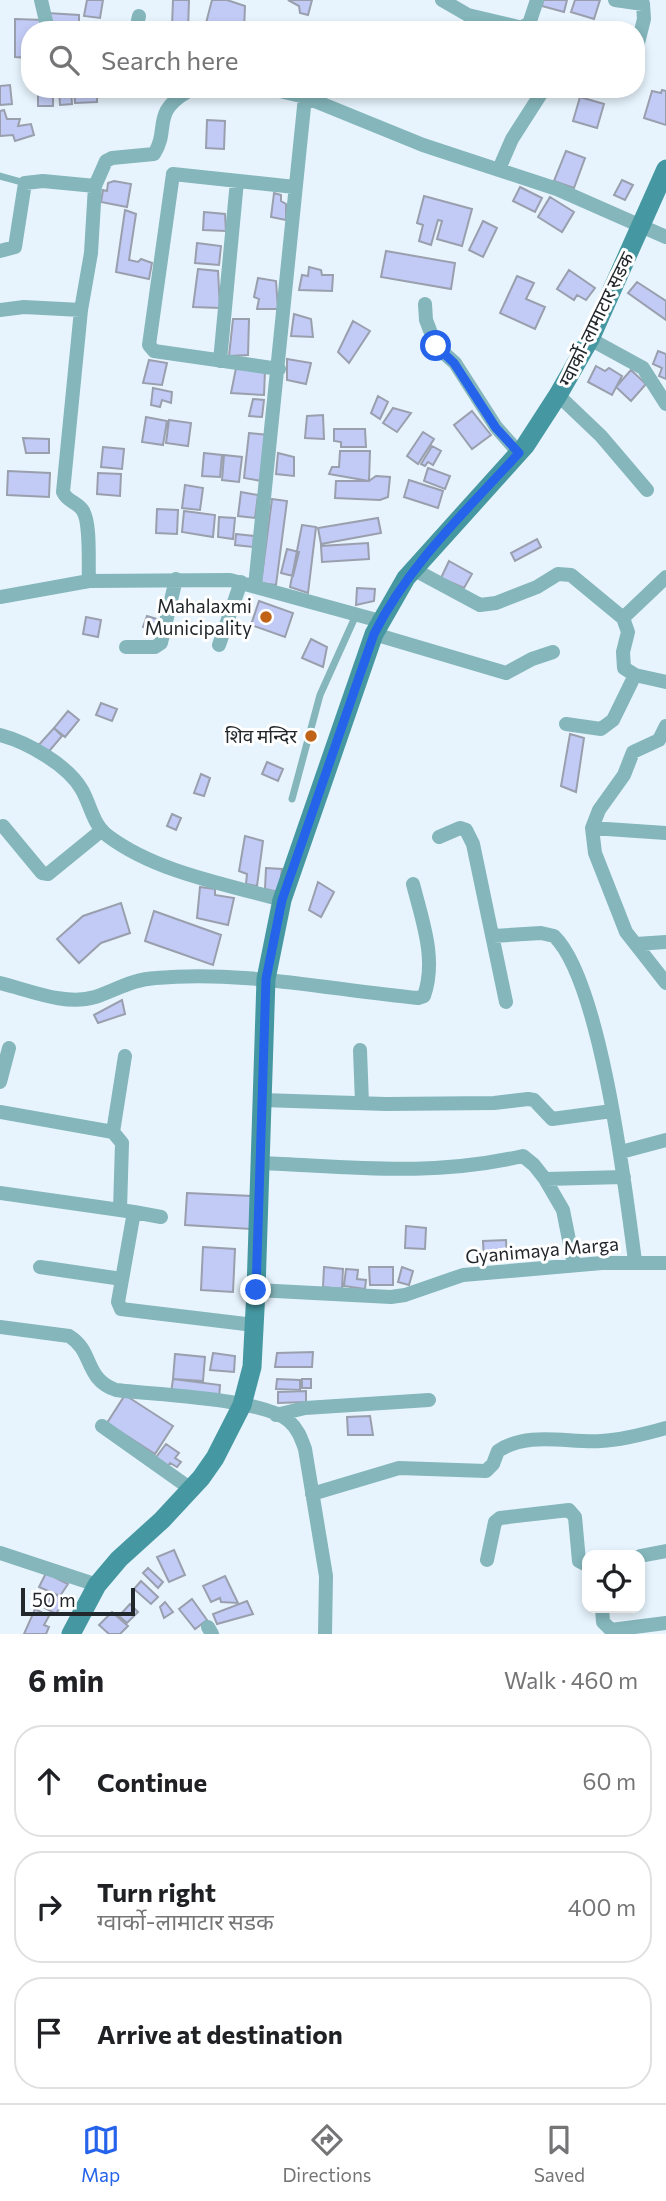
<!DOCTYPE html>
<meta charset="utf-8">
<style>
body{margin:0;font-family:Commissioner,"Noto Sans Devanagari",sans-serif;background:#f2f2f2;color:#202124}
.controls{position:absolute;right:21px;bottom:21px;display:grid;overflow:hidden;border-radius:14px;box-shadow:0 4px 10px #0003}
.controls button{width:63px;height:63px;display:grid;place-items:center;padding:0;border:0;border-bottom:2px solid #e0e0e0;background:#fff;color:#202124;font:35px sans-serif}
.scale{position:absolute;left:21px;bottom:18px;width:114px;box-sizing:border-box;padding-left:7px;border:4px solid #21272b;border-top:0;font-size:19px;line-height:24px;white-space:nowrap;color:#21272b;-webkit-text-stroke:5px #fff;paint-order:stroke}
.stop{position:absolute;width:21px;height:21px;margin:-16px;border:5px solid #2563eb;border-radius:50%;background:#fff}
.stop.end{background:#2563eb;border-color:#fff;box-shadow:0 2px 7px #0008}
.list{margin:0;padding:0;list-style:none}
h2{display:flex;justify-content:space-between;align-items:center;height:91px;margin:0;padding:0 28px;font-size:30px}
h2 small{font-size:23px;font-weight:400;color:#757577}
.list li{display:grid;grid-template-columns:46px 1fr auto;gap:21px;align-items:center;box-sizing:border-box;height:112px;margin:0 14px 14px;padding:0 14px;border:2px solid #e0e0e0;border-radius:28px}
.list b{display:block;font-size:26px;white-space:nowrap}
.list p{margin:0;font-size:23px;white-space:nowrap;color:#757577}
.list em{font-size:23px;font-style:normal;color:#757577}
.icon{flex:none;width:38px;height:38px;fill:none;stroke:currentColor;stroke-width:2;stroke-linecap:round;stroke-linejoin:round}
.map{position:relative;flex:none;width:666px;height:1634px;overflow:hidden}
.search{position:absolute;background:#fff;box-shadow:0 4px 10px #0003;left:21px;right:21px;top:21px;height:77px;display:flex;align-items:center;gap:18px;box-sizing:border-box;padding:0 24px;border-radius:28px;color:#757577;font-size:26px}
.sheet{height:469px;background:#fff}
nav{display:flex;justify-content:space-around;align-items:center;box-sizing:border-box;height:98px;border-top:2px solid #e0e0e0;background:#fff;font-size:19px;color:#757577}
nav a{display:grid;justify-items:center;gap:4px}
nav .on{color:#2563eb}
.map>svg:first-child{display:block}
.building{fill:#c1cbf5;stroke:#9a9fae;stroke-width:2}
.lines{fill:none;stroke-linecap:round;stroke-linejoin:round}
.lane{stroke:#84b6bb;stroke-width:7}
.street{stroke:#84b6bb;stroke-width:14}
.secondary{stroke:#4598a1;stroke-width:19}
.route{stroke:#2563eb;stroke-width:9}
.poi-dot{fill:#c06317;stroke:#fff;stroke-width:2.5}
.labels{text-anchor:middle;stroke-width:6;stroke-linejoin:round;paint-order:stroke}
.street-label{font-size:19px;fill:#21272b;stroke:#fff}
.poi-label{font-size:19px;fill:#21272b;stroke:#fff;text-anchor:end}
</style>
<div class="map">
<svg width="666" height="1634" viewBox="0 0 666 1634">
<rect width="100%" height="100%" fill="#e7f4fd"/>
<path class="building" d="M87 0H103L100 18 84 16Z
M173 0H189L188 30 172 26Z
M212 0H227L245 6 244 30H230L206 23Z
M288 0H312L308 15 300 13 299 6Z
M543 0H567L564 12 542 6Z
M575 0H600L594 19 571 12Z
M47 13 79 15V30L48 29Z
M15 19 44 20V30H30V58L15 57Z
M311 22 327 30H306Z
M10 85 12 104 0 105V86Z
M38 89H53V106H38Z
M59 89H71L72 104 60 105Z
M74 89H97V102L75 103Z
M662 90 666 91V125L644 118 652 91 661 93Z
M580 97 604 104 597 128 573 121Z
M4 110 7 119H20L18 126 31 124 34 135 15 141 13 135 0 136V111Z
M207 120 225 121 224 149 206 148Z
M566 151 585 158 574 188 554 181Z
M622 180 633 185 625 200 614 195Z
M114 181 131 184 127 207 101 202 103 190 107 191 108 183Z
M520 187 542 198 535 212 513 201Z
M274 193 281 195V201L286 204V220L271 217Z
M424 196 472 209 462 246 437 239 442 221 438 220 431 245 419 241 423 225 417 223Z
M550 197 574 212 562 232 538 217Z
M125 210 136 214 129 260 138 262 141 259 152 263 149 279 116 272Z
M204 212 225 214 226 231 203 230Z
M483 221 497 228 483 257 469 250Z
M197 243 221 246 219 265 195 263Z
M386 251 455 263 451 289 381 277Z
M309 267 321 270 322 275H333L332 291 299 290 302 275 308 276Z
M198 269 218 271 220 308 193 307Z
M569 270 595 288 586 300 577 295 574 300 557 289Z
M517 276 534 283 526 299 545 307 535 329 500 313Z
M258 278 276 281 278 309H257L259 299 254 297Z
M637 282 666 301V320L628 293Z
M294 314 311 319 313 337 291 336Z
M233 319H249L248 355 229 356Z
M353 321 370 331 349 363 338 352Z
M658 351 666 354V379L659 376 662 368 653 364Z
M287 359 311 363 306 384 287 380Z
M149 360 167 363 162 385 143 383Z
M596 366 605 371 609 368 622 376 612 395 588 382Z
M236 368 265 371 264 395 231 393Z
M631 370 646 384 631 401 616 387Z
M153 388 172 392 171 403 162 400 160 407 151 405Z
M378 396 388 402 380 419 371 413Z
M253 399 264 400 262 417 249 416Z
M393 408 411 413 397 432 383 423Z
M472 411 491 435 472 449 454 425Z
M323 415 324 439 305 438 307 416Z
M146 417 167 421 163 445 142 442Z
M169 420 191 423 188 446 166 443Z
M334 429H365L366 447H341V442L334 441Z
M423 432 434 439 418 464 407 456Z
M249 433 268 435 262 481 244 478Z
M23 438 49 439V453H26Z
M432 446 441 451 433 465 428 462 425 466 421 464Z
M103 447 124 449 122 469 101 467Z
M340 451H370L369 481 329 474 332 467H339Z
M204 453 222 455 220 477 202 476Z
M278 453 294 457V476L276 474Z
M224 455 242 457 239 482 222 480Z
M428 468 450 476 445 489 424 481Z
M8 471 50 473 49 497 7 495Z
M98 473 121 474 120 496 97 494Z
M376 476 390 477 388 497 380 500 335 498 336 481H369Z
M409 480 443 491 438 508 404 497Z
M185 485 203 488 200 510 182 508Z
M241 492 258 495 255 518 238 516Z
M272 499 287 501 276 585 261 583Z
M157 509 178 510 177 534 156 533Z
M184 511 215 515 213 537 182 532Z
M219 517 235 518 233 539 218 537Z
M378 518 381 533 321 544 318 528Z
M302 525 316 527 308 593 290 587Z
M236 534 254 536 253 547 235 545Z
M537 539 541 547 515 561 511 553Z
M368 543 369 559 322 562 321 546Z
M287 549 299 552 293 576 281 573Z
M449 561 472 574 464 588 441 578Z
M357 588 375 589 374 601 356 605Z
M259 601 293 613 285 637 251 625Z
M147 616 163 621 159 633 143 627Z
M86 617 101 620 98 637 83 634Z
M311 639 327 647 323 667 302 658Z
M101 703 117 709 112 721 96 715Z
M68 711 79 720 65 737 54 728Z
M54 728 62 736 45 756 36 748Z
M570 734 584 738 576 792 561 786Z
M267 762 283 769 278 781 262 774Z
M201 774 210 778 204 796 194 793Z
M172 814 181 818 176 830 167 826Z
M245 836 263 841 257 886 246 884 247 874 239 871Z
M266 868 282 869 279 892 265 889Z
M318 882 334 892 321 917 309 910Z
M200 887 215 889V895L234 898 228 925 197 918Z
M121 903 130 933 101 943 79 963 57 939 83 916Z
M154 911 221 935 213 965 145 941Z
M122 1000 125 1014 98 1023 94 1015Z
M187 1193 252 1196 251 1229 185 1225Z
M406 1226 426 1228 425 1249 405 1248Z
M506 1240 507 1260 484 1261 483 1241Z
M203 1247 235 1249 233 1292 201 1290Z
M324 1267 343 1269 342 1289 323 1287Z
M369 1267H393V1285H370Z
M402 1267 413 1271 409 1285 398 1282Z
M346 1269 358 1270 357 1279 366 1280 365 1289 344 1286Z
M313 1352 312 1367H275L277 1353Z
M213 1353 235 1356 234 1372 210 1370Z
M175 1354 205 1357 203 1381 173 1379Z
M173 1379 220 1385 219 1399 171 1393Z
M277 1379 300 1380V1390L276 1389Z
M302 1379H311V1388H302Z
M306 1391V1402L278 1403V1392Z
M125 1395 173 1426 155 1454 107 1423Z
M370 1416 373 1435H348L347 1417Z
M166 1444 179 1453 175 1458 181 1462 177 1467 170 1463 166 1469 154 1460Z
M174 1550 185 1575 169 1582 157 1557Z
M148 1568 163 1582 158 1588 143 1573Z
M46 1573 68 1584 60 1596 39 1587Z
M225 1576 238 1603 221 1602 220 1598 211 1602 203 1586Z
M141 1581 158 1597 151 1604 134 1589Z
M53 1593 65 1599 56 1614 45 1608Z
M192 1599 207 1620 195 1629 179 1609Z
M247 1601 253 1614 217 1624 213 1614Z
M165 1602 173 1612 164 1618 160 1607Z
M130 1604 138 1612 127 1623 119 1616Z
M35 1609 49 1616 44 1625 49 1627 46 1634H24Z
M112 1612 128 1626 120 1634H109L99 1625Z"/>
<g class="lines">
<path class="lane" d="M0 176 25 183
M292 799 320 695 356 615"/>
<path class="street" d="M41 0 48 30
M442 0 468 15 531 30
M615 0 643 4 644 19 636 51
M524 26 529 24 537 0
M136 30 139 16
M152 89 280 91 305 97 423 145 557 189 666 237
M499 169 512 139 544 89
M0 251 15 247 25 183 43 181 95 186
M425 304 426 320 436 346 455 363 496 427 519 453
M0 310 24 307 81 310
M590 339 643 368 666 404
M220 361 237 181
M279 369 154 351 149 345 173 174 295 187
M558 395 601 436 647 490
M413 569 480 605 496 603 537 587 558 574 571 575 623 618 628 632 623 652 624 668 635 675 666 682
M89 581C88 565 91 523 83 511 78 502 67 502 63 492L81 310 91 253 95 186 106 161 112 158 154 154C170 129 151 113 187 92
M255 586 305 97
M0 597 89 581 230 580 380 621
M623 618 666 577
M374 634 506 673 532 659 553 652
M219 645 241 582
M126 647H155L161 643 176 579
M566 724 601 729 613 720 635 675
M666 726 659 740 633 752 624 775 599 810 592 828 595 853 626 932 666 983
M0 735C27 742 68 765 82 790 91 806 93 825 108 836 156 872 225 884 282 900
M3 826 42 873 48 874 102 830
M592 828 666 833
M439 837 460 828 466 830 473 844 506 1002
M493 936 541 933 554 936C601 981 626 1193 635 1261
M636 944 666 942
M0 983C29 990 65 1006 95 997 116 990 133 979 156 978 244 970 331 990 418 998L424 996C437 959 422 920 413 884
M360 1050 362 1103
M0 1082 9 1048
M262 1100 386 1104 494 1103 528 1099 534 1100 552 1119 612 1111
M0 1112 113 1132 122 1143 120 1210
M113 1132 125 1056
M621 1152 666 1140
M262 1163C355 1167 430 1177 523 1156L534 1165 545 1179 624 1177
M545 1179 563 1210 574 1265
M0 1193 134 1212 118 1302 121 1309 254 1325
M134 1212 161 1217
M40 1267 122 1279
M256 1290 391 1297 405 1295 463 1275 602 1263H666
M0 1327 69 1336C94 1351 84 1379 116 1390 155 1395 262 1398 289 1421 298 1429 301 1438 305 1449L326 1576 325 1634
M276 1415 305 1408 429 1400
M102 1426 191 1489
M312 1494 399 1468 486 1471 493 1464 498 1451C528 1431 567 1443 601 1441 622 1440 645 1434 666 1428
M0 1553 97 1585
M640 1556 666 1551
M487 1560 495 1522 500 1518 569 1510 575 1517 579 1561 587 1565
M602 1608 603 1622 611 1630 666 1623
M208 1627 212 1634"/>
<path class="secondary" d="M71 1634 97 1585 119 1559 162 1520 201 1478 215 1458 242 1405 252 1367 256 1290 266 979 282 900 374 634 406 578 525 446 558 395 590 339 666 169"/>
</g>
<g class="lines">
<path class="route" d="M256 1290 266 979 282 900 374 634C409 564 467 510 519 453L496 428 454 363 436 346"/>
</g>
<g class="poi-dot">
<circle cx="266" cy="617" r="7"/>
<circle cx="311" cy="736" r="7"/>
</g>
<g class="labels">
<g class="street-label">
<text transform="translate(596 319) rotate(-64)" y="7">ग्वार्को-लामाटार सडक</text>
<text transform="translate(542 1250) rotate(-5)" y="7">Gyanimaya Marga</text>
</g>
<g class="poi-label">
<text x="252" y="613">Mahalaxmi<tspan x="252" dy="22">Municipality</tspan></text>
<text x="297" y="743">शिव मन्दिर</text>
</g>
</g>
</svg>
<div class="controls">
<button><svg class="icon" aria-label="locate" viewBox="0 0 24 24"><circle cx="12" cy="12" r="6"/><path d="M12 2v4M12 18v4M2 12h4M18 12h4"/></svg></button>
</div>
<div class="scale">50 m</div>
<div class="stop" style="left:436px;top:346px"></div>
<div class="stop end" style="left:256px;top:1290px"></div>
<div class="search"><svg class="icon" aria-label="search" viewBox="0 0 24 24"><circle cx="10" cy="10" r="6"/><path d="M15 15l6 6"/></svg>Search here</div>
</div>
<section class="sheet">
<h2>6 min<small>Walk · 460 m</small></h2>
<ul class="list">
<li><svg class="icon" aria-label="ahead" viewBox="0 0 24 24"><path d="M12 20V5M6 11l6-6 6 6"/></svg><div><b>Continue</b></div><em>60 m</em></li>
<li><svg class="icon" aria-label="right" viewBox="0 0 24 24"><path d="M7 20v-9h11M14 6l5 5-5 5"/></svg><div><b>Turn right</b><p>ग्वार्को-लामाटार सडक</p></div><em>400 m</em></li>
<li><svg class="icon" aria-label="arrive" viewBox="0 0 24 24"><path d="M6 21V4h12l-3 4 3 4H6"/></svg><div><b>Arrive at destination</b></div></li>
</ul>
</section>
<nav>
<a class="on"><svg class="icon" aria-label="map" viewBox="0 0 24 24"><path d="M3 6l6-2 6 2 6-2v14l-6 2-6-2-6 2zM9 4v14M15 6v14"/></svg>Map</a>
<a><svg class="icon" aria-label="directions" viewBox="0 0 24 24"><path d="M12 3l9 9-9 9-9-9zM9 14v-3h6M13 9l2 2-2 2"/></svg>Directions</a>
<a><svg class="icon" aria-label="saved" viewBox="0 0 24 24"><path d="M7 4h10v16l-5-4-5 4z"/></svg>Saved</a>
</nav>
